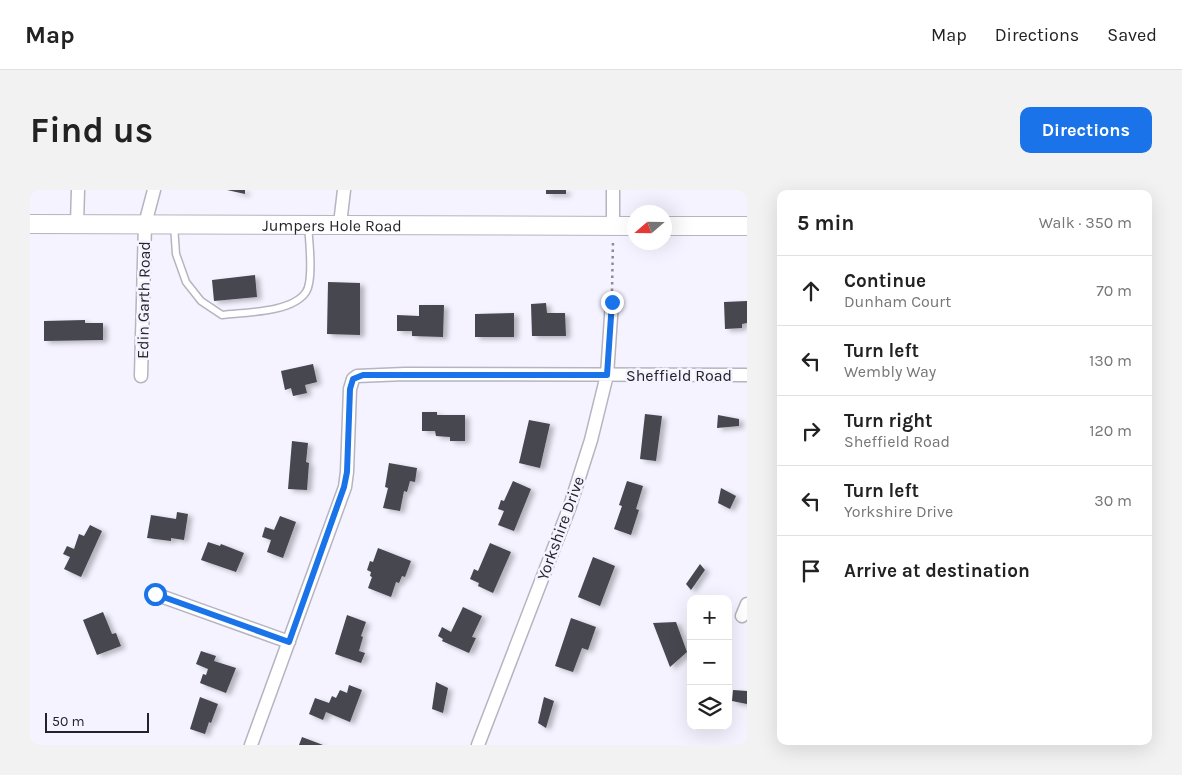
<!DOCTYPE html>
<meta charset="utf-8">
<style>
body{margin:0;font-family:Karla,sans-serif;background:#f2f2f2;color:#222}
.controls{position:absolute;right:15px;bottom:15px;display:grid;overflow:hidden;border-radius:10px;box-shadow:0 5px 20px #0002}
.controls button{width:45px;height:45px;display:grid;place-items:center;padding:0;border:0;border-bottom:1px solid #e0e0e0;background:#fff;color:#222;font:25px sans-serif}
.compass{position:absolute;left:597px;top:15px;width:45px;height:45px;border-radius:50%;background:#fff;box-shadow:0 5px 20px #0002;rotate:250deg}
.scale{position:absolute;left:15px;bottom:12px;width:104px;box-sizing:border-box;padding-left:5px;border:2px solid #242327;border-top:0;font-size:14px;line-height:18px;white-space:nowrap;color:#242327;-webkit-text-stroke:4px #f4f3ff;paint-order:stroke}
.stop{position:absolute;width:15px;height:15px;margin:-11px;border:4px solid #1a73e8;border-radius:50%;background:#fff}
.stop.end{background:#1a73e8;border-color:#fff;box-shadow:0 1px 5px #0008}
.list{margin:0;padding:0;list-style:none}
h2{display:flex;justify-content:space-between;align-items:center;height:65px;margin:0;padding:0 20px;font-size:21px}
h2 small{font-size:16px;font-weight:400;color:#767676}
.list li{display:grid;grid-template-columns:32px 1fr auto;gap:15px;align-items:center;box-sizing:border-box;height:70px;padding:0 20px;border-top:1px solid #e0e0e0}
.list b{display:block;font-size:19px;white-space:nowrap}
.list p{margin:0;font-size:16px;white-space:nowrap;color:#767676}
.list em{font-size:16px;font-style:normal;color:#767676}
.icon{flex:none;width:28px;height:28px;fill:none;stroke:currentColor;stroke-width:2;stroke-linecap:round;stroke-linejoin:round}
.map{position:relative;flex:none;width:717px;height:555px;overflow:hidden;border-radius:10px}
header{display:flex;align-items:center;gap:30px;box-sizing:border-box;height:70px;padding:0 25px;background:#fff;border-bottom:1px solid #e0e0e0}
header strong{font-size:24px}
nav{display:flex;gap:28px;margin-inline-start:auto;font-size:18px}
.intro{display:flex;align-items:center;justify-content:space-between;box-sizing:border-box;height:120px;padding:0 30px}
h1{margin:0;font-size:35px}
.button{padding:12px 22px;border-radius:10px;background:#1a73e8;color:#fff;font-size:18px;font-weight:700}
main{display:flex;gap:30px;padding:0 30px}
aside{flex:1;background:#fff;border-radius:10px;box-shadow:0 5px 20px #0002}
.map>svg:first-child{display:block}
.building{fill:#46464f;filter:url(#shadow)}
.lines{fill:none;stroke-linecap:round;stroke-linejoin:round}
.service-casing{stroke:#b5b4bf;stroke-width:9}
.minor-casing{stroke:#b5b4bf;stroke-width:15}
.secondary-casing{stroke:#b5b4bf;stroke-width:20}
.path{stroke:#8c8b93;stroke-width:2.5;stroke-dasharray:2.5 4;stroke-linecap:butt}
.service{stroke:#fff;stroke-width:6}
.minor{stroke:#fff;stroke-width:12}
.secondary{stroke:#fff;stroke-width:18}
.route{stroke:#1a73e8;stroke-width:6}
.labels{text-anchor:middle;stroke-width:5;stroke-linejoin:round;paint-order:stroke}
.street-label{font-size:16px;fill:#242327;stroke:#f4f3ff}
</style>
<header>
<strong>Map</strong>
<nav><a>Map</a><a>Directions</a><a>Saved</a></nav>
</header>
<div class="intro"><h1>Find us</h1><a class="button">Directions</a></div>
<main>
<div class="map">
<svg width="717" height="555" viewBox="0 0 717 555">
<defs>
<filter id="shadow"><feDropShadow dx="4.5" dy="2.5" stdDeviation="2.5" flood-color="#0004"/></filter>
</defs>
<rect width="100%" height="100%" fill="#f4f3ff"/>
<path class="building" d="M197 0H215V4Z
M516 0H536V4H516Z
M225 85 227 107 184 111 182 90Z
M298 92 330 93V145L297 144Z
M717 111V133L712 134V138L695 139 694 112Z
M516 113 517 123H535L536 146H502L501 114Z
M389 115H414L413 147 382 146V141H367V125L389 126Z
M484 123V147H445V124Z
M55 130V133H73V150L14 151V131Z
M283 174 287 192 275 195 277 203 263 206 261 198 255 200 251 181Z
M392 222H407V225H435V251H420V247L406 246 405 241H392Z
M615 224 632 226 626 271 610 269Z
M688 225 709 229V236L687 238Z
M499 230 520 234 510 278 489 273Z
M262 251 278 253 276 272 279 273 277 300 258 299Z
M359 273 387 278 385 292 380 291 377 302 374 301 370 321 353 318 358 298 355 297Z
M483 291 501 299 484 341 468 335 474 321 468 319 471 310 474 311Z
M597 291 613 296 606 319 609 320 601 345 584 339 592 316 589 315Z
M691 298 706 306 700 319 688 313Z
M147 322 158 324 154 350 141 348V351L117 348 121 325 146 329Z
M250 326 266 332 253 368 237 362 241 350 232 347 235 337 244 340Z
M60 335 72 341 51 387 34 379 40 367 33 364 37 356 44 359 49 344 54 346Z
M178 352 190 356 191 354 214 363 206 382 171 370Z
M460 353 481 362 463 403 448 396 449 393 440 389 444 379 448 381Z
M348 358 381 371 375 387 372 386 369 393 366 392 361 407 338 398 342 387 340 386 341 382 337 380 340 371 343 372Z
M563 367 585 376 570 416 548 407Z
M670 374 675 380 661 400 656 394Z
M433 417 452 426 442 447 446 448 439 463 412 451 413 449 408 446 412 437 421 442Z
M73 422 82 444 86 443 91 456 67 465 53 430Z
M317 425 336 432 331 446 333 447 329 461 335 463 331 473 305 464Z
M541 428 566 437 558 460 552 458 543 482 525 476Z
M646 432 657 462 640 477 623 433Z
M171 461 186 466 184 471 206 478 196 503 170 493 173 484 176 485 178 479 166 474Z
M406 492 418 498 413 523 402 519Z
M319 495 332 500 320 532 296 522 293 530 279 524 285 508 299 513 302 506 306 508 310 500 317 503Z
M703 500 717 501V514L702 511Z
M170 507 188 514 181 533 179 532 175 544 160 539Z
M514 507 524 511 516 538 508 533Z
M272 547 293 555H269Z"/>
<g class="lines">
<g class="service-casing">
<path id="service" d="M144 35 146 64 156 92 171 111 192 125C215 122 262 123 276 102 284 90 279 50 278 35"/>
</g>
<g class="minor-casing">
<path id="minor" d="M583 0V35
M47 33 48 0
M310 34 314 0
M111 186 115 34 124 0
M125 404 259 452
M712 426 717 414
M221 555 315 297 317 282 320 199 323 189 327 186 375 184 717 185
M448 555 540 316 561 250 577 185 582 112"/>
</g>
<g class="secondary-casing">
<g id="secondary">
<path id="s1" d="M0 34 604 36"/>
<path d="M634 36H717"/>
</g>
</g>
<path class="path" d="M582 101 583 51"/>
<use href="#service" class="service"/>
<use href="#minor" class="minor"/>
<use href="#secondary" class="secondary"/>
</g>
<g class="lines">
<path class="route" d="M125 404 259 452 314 297 317 282 320 199 323 189 333 185H577L582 112"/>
</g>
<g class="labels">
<g class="street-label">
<text dy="6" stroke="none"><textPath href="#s1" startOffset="302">Jumpers Hole Road</textPath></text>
<text transform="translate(113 110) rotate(-89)" y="6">Edin Garth Road</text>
<text x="649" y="191">Sheffield Road</text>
<text transform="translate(530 338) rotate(-70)" y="6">Yorkshire Drive</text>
</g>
</g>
</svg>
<div class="controls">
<button>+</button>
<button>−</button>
<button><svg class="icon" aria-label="layers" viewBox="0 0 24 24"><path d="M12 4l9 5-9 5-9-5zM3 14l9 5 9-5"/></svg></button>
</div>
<svg class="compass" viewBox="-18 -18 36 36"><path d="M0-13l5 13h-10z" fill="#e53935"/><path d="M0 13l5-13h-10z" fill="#767676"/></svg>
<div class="scale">50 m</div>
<div class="stop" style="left:125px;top:404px"></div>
<div class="stop end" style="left:582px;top:112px"></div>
</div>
<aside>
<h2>5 min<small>Walk · 350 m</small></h2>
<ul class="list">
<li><svg class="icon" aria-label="ahead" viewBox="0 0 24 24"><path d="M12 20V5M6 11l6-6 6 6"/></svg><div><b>Continue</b><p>Dunham Court</p></div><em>70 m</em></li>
<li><svg class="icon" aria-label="left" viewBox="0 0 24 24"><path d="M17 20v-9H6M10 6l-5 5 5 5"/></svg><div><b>Turn left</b><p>Wembly Way</p></div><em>130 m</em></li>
<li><svg class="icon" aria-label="right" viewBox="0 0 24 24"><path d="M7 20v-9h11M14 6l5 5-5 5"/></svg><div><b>Turn right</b><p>Sheffield Road</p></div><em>120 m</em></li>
<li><svg class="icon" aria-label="left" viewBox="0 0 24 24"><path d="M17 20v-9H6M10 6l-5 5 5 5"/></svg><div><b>Turn left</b><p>Yorkshire Drive</p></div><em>30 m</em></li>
<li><svg class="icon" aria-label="arrive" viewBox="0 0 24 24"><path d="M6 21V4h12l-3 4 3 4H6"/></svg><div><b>Arrive at destination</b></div></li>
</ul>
</aside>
</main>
